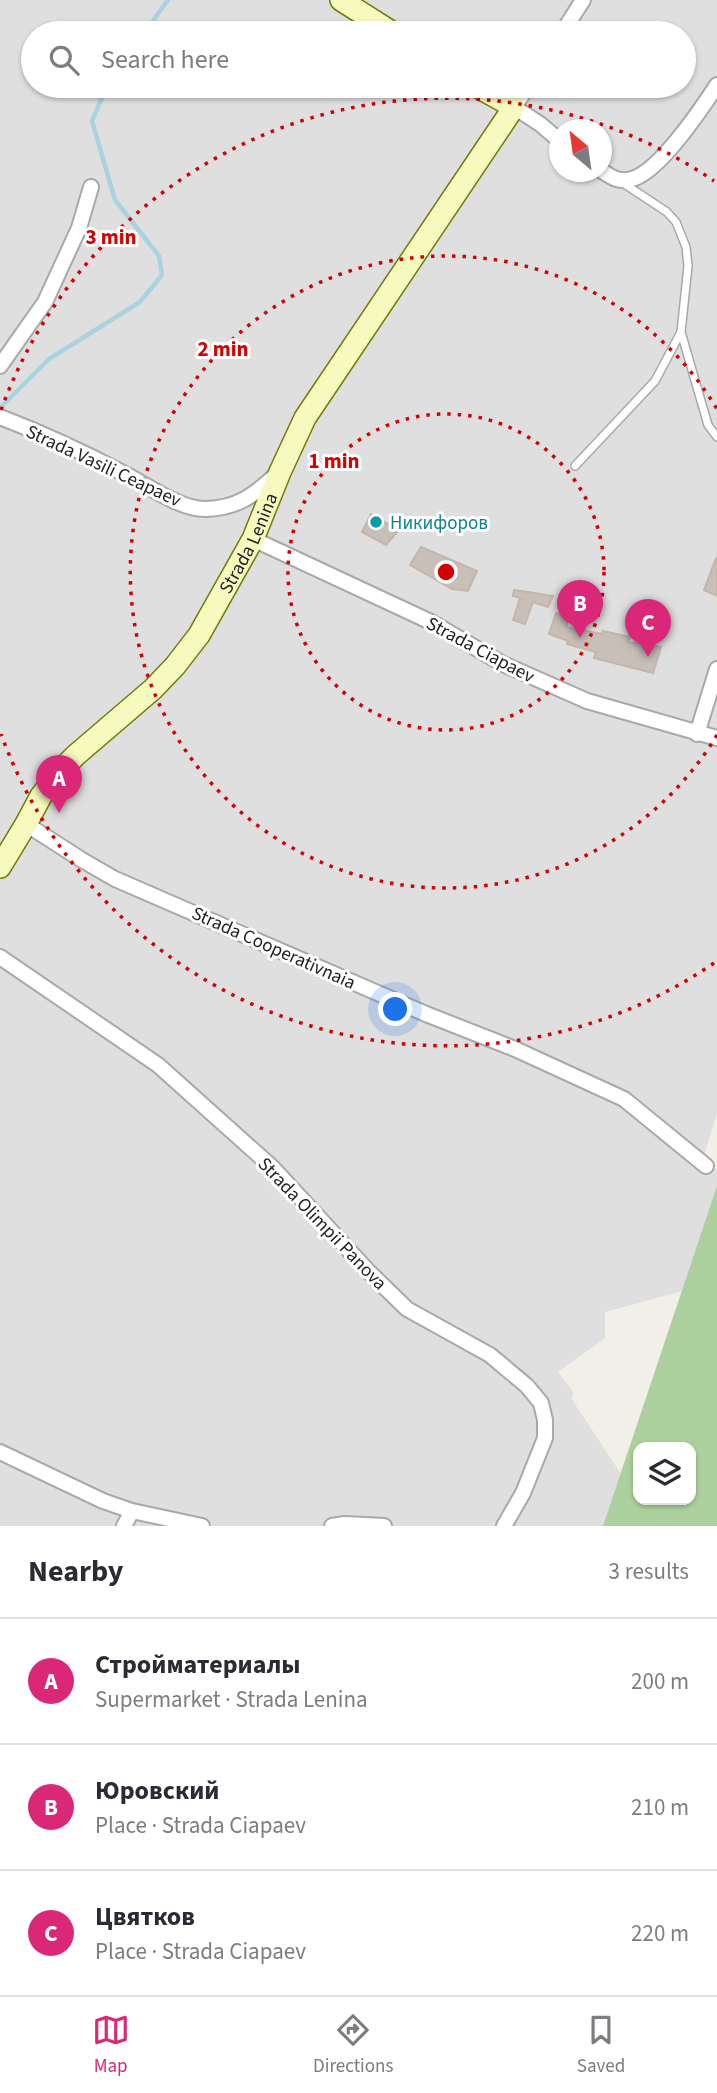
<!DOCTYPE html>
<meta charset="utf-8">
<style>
body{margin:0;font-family:"Source Sans 3",sans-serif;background:#f7f7f7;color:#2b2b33}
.controls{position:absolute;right:21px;bottom:21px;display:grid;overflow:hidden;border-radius:14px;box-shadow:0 2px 5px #0004}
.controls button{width:63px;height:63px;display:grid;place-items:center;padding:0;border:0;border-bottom:2px solid #e1e1e2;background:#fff;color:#2b2b33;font:35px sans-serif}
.compass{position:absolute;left:549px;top:119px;width:63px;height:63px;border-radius:50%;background:#fff;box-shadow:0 2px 5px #0004;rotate:331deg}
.you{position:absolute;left:396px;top:1010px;width:24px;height:24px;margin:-18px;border:5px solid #fff;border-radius:50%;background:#1a73e8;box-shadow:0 0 0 10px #1a73e833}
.badge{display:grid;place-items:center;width:46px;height:46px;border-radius:50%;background:#db2777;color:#fff;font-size:23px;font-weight:700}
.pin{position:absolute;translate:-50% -58px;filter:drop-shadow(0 2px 4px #0008)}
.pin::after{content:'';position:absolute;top:37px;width:24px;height:21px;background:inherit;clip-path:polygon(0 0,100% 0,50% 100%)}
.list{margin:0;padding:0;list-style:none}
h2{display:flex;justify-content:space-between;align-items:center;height:91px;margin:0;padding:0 28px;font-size:30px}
h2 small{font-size:23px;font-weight:400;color:#7c7c81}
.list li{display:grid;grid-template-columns:46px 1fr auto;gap:21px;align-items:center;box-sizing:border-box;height:126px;padding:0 28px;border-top:2px solid #e1e1e2}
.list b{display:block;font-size:26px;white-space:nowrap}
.list p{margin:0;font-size:23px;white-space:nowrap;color:#7c7c81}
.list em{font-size:23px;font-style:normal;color:#7c7c81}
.icon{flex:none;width:38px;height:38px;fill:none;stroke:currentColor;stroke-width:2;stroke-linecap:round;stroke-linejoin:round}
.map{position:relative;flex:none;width:717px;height:1526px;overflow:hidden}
.search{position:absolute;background:#fff;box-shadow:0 2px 5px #0004;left:21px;right:21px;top:21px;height:77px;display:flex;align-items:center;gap:18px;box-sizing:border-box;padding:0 24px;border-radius:38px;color:#7c7c81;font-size:26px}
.sheet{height:469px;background:#fff}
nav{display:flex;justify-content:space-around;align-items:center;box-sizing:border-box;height:98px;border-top:2px solid #e1e1e2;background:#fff;font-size:19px;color:#7c7c81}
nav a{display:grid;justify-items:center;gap:4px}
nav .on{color:#db2777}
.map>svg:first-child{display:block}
.residential{fill:#e0dfdf;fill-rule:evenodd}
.forest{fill:#add19e;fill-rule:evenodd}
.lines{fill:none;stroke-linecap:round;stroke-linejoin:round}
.stream{stroke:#aad3df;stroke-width:4.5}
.building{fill:#c7bfb8;stroke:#c4b6ab;stroke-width:2}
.lane-casing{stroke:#a9a9a9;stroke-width:10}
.street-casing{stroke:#a9a9a9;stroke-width:18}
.secondary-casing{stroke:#707d05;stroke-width:24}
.lane{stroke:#fff;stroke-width:7}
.street{stroke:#fff;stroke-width:14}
.secondary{stroke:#f7fabf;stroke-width:21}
.ring{fill:none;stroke:#d40000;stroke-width:3.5;stroke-dasharray:3.5 7}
.culture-dot{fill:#0f9aa8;stroke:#fff;stroke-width:2.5}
.labels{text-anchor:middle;stroke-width:6;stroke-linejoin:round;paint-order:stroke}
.street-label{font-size:19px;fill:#222;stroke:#fff}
.culture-label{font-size:19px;fill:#0d838f;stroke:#fff;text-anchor:start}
.centre{fill:#d40000;stroke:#fff;stroke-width:3.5}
.ring-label{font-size:21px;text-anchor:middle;font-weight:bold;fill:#d40000;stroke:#fff;stroke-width:6;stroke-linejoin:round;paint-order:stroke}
</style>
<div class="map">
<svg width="717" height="1526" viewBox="0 0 717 1526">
<rect width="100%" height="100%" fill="#f2efe9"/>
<path class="residential" d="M0 0H717V1114L704 1155 717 1170V1211L701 1286 605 1312V1338L558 1372 572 1390 573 1395 571 1398 648 1515 639 1526H0ZM33 33H684V86H33ZM560 130H602V172H560Z"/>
<path class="forest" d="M717 1186V1526H603ZM638 1447H691V1500H638Z"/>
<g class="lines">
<path class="stream" d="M144 33 168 0
M0 416 2 406 49 359 140 302 162 275 159 256 115 200 92 121 107 86"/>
</g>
<path class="building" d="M371 514 399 530 386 545 362 532Z
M421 547 477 571 468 591 452 589 410 565Z
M716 558 717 559V596L704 590Z
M514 590 528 592 553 596 548 607 533 602 525 624 513 620 520 598 513 596Z
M556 613 569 617 566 627 602 634 603 631 630 637 628 642 661 647 653 673 594 658 596 652 567 644 568 641 549 634Z"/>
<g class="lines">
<g class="lane-casing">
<path id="lane" d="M623 183 667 212 676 222 686 247 688 266 681 332 708 425 717 437
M575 466 655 381 681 332"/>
</g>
<g class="street-casing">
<path id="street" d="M562 33 583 0
M528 86 514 107 540 124 560 141
M602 171C611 177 620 183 632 179 659 172 702 108 717 85
M0 366 45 302 79 228 91 187
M0 417C42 433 83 452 123 473 146 484 180 510 206 509 238 508 254 495 276 475
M253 539 433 623 503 664 587 701 717 738
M697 734 717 669
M26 824 82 860 115 879 426 1014 515 1049 624 1099 706 1166
M0 957 158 1065 273 1168 369 1272 407 1309 490 1355 527 1386 541 1403 545 1420V1438L523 1493 504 1526
M0 1452 103 1501 132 1511 202 1526
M124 1526 132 1511
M332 1526 345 1524 384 1526"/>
</g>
<g class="secondary-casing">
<g id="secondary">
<path d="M341 0 393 33"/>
<path id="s1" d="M0 867 26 824 41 796 61 770 76 755 153 689 175 666 199 635 253 539 280 472 305 418 514 107 476 86"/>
</g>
</g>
<use href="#lane" class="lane"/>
<use href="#street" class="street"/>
<use href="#secondary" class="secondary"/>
</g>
<g class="ring">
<circle cx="446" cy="572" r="158"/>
<path d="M717 735A316 316 0 1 1 717 409"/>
<path d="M714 963A474 474 0 0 1 1 734M1 410A474 474 0 0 1 714 181"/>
</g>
<circle class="culture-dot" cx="376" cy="522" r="7"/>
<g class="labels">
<g class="street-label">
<text transform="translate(104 465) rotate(25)" y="7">Strada Vasili Ceapaev</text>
<text dy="7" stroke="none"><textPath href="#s1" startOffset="413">Strada Lenina</textPath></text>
<text transform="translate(481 649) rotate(28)" y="7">Strada Ciapaev</text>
<text transform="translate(274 947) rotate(24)" y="7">Strada Cooperativnaia</text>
<text transform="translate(323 1223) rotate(46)" y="7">Strada Olimpii Panova</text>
</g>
<g class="culture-label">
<text x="390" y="529">Никифоров</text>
</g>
</g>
<circle cx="446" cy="572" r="10" class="centre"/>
<g class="ring-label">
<text x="111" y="244">3 min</text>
<text x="223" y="356">2 min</text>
<text x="334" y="468">1 min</text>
</g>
</svg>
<div class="controls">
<button><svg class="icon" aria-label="layers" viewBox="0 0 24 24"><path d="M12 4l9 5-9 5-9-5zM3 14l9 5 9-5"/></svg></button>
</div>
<svg class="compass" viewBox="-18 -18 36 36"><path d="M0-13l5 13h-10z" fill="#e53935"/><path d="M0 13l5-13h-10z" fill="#7c7c81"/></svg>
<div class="you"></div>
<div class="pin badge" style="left:59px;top:813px">A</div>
<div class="pin badge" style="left:580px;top:638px">B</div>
<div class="pin badge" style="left:648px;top:657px">C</div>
<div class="search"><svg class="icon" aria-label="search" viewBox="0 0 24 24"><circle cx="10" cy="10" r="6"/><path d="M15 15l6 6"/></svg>Search here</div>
</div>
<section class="sheet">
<h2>Nearby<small>3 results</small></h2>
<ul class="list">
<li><span class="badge">A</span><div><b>Стройматериалы</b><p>Supermarket · Strada Lenina</p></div><em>200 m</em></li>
<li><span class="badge">B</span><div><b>Юровский</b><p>Place · Strada Ciapaev</p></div><em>210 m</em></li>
<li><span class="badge">C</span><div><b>Цвятков</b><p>Place · Strada Ciapaev</p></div><em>220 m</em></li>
</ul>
</section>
<nav>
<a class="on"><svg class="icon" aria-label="map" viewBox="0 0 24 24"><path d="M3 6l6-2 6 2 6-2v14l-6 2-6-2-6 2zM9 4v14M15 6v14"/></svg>Map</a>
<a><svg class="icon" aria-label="directions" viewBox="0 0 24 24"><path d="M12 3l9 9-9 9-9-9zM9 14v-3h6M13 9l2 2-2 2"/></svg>Directions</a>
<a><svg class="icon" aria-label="saved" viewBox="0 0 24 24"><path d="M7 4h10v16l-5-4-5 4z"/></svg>Saved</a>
</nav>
